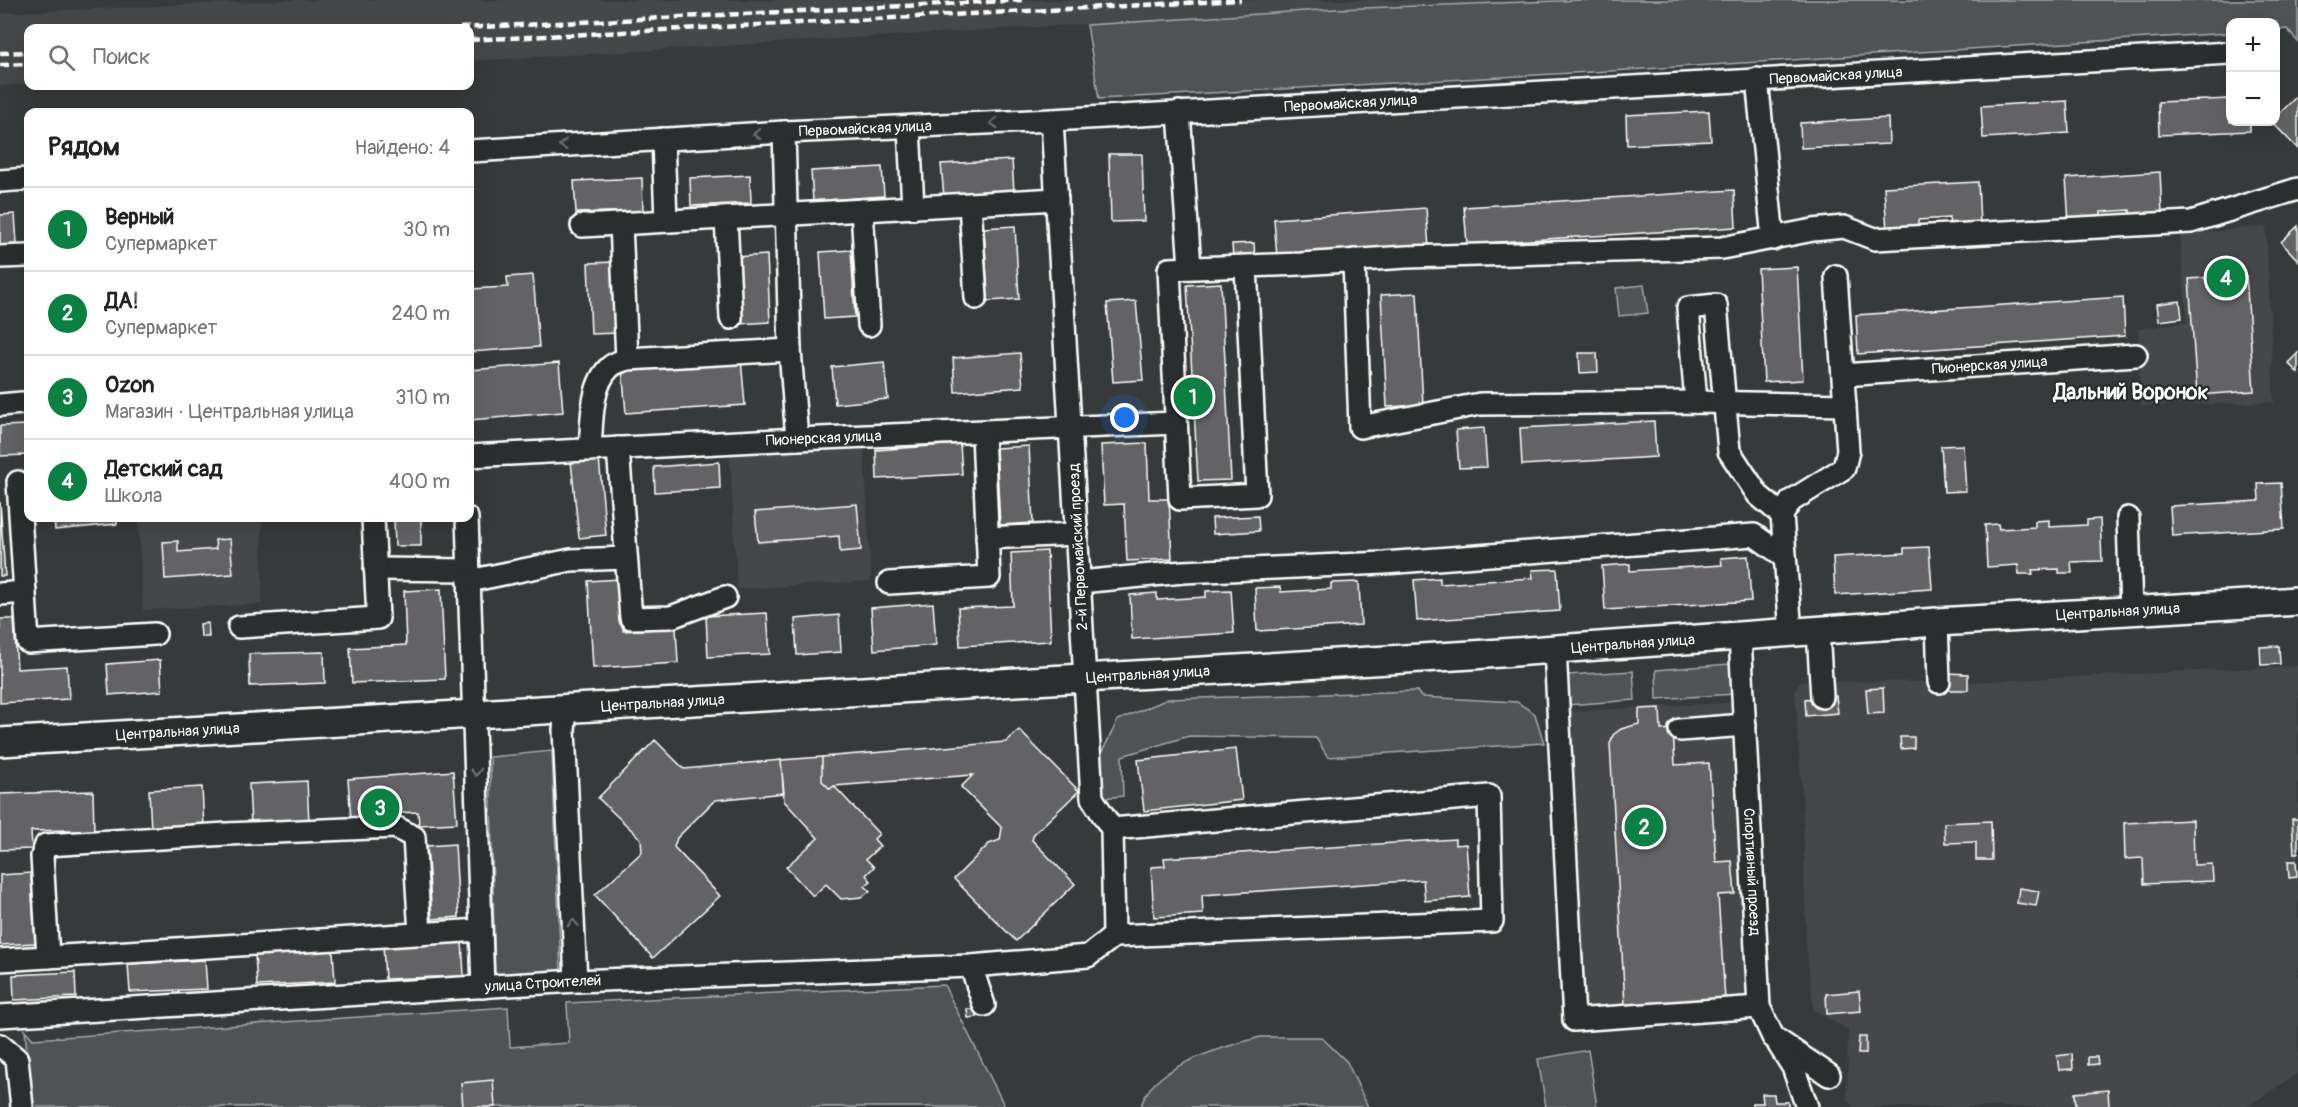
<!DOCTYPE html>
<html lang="ru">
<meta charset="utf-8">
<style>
body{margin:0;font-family:Pangolin,sans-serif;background:#f6f6f6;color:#222}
.controls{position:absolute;right:18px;top:18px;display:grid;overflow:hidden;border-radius:12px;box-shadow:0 6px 24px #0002}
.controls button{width:54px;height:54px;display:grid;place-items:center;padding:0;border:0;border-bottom:2px solid #e0e0e0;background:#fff;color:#222;font:30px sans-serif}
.you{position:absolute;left:1125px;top:418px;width:21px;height:21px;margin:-15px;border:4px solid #fff;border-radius:50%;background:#1a73e8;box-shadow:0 0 0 9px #1a73e833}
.badge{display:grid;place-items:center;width:39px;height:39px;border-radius:50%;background:#0b8043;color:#fff;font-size:20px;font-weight:700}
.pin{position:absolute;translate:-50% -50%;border:3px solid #fff;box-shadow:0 2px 6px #0006}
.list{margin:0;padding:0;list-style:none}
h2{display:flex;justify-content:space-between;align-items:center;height:78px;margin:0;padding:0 24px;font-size:26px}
h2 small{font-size:20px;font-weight:400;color:#767676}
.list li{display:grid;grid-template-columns:39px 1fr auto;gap:18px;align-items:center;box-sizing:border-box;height:84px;padding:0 24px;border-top:2px solid #e0e0e0}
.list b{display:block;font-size:22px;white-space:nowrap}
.list p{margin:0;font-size:20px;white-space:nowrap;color:#767676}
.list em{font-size:20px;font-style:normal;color:#767676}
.icon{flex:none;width:33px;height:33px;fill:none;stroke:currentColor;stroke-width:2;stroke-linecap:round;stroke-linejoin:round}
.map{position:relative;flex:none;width:2298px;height:1107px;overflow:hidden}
.search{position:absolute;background:#fff;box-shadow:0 6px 24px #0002;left:24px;top:24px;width:450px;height:66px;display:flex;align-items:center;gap:15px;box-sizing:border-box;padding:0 21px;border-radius:12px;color:#767676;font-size:22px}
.panel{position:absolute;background:#fff;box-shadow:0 6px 24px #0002;left:24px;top:108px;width:450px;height:414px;border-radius:12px}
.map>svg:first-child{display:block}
.built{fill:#444748}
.green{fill:#505354;stroke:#a8a9aa;stroke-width:1.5}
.building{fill:#636465;stroke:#fff;stroke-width:1.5}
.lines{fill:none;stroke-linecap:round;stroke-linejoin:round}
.minor-casing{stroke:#fff;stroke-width:26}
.major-casing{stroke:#fff;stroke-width:32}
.minor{stroke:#2a2d2e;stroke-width:21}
.major{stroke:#2a2d2e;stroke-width:27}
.rail{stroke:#fff;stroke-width:4.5;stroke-dasharray:9 4.5;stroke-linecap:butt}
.oneway{stroke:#6a6c6d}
.labels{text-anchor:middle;stroke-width:4.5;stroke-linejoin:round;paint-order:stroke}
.street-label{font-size:15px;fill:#fff;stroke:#2a2d2e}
.district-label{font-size:21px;font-weight:bold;fill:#fff;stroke:#2a2d2e}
</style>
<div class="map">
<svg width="2298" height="1107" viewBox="0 0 2298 1107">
<rect width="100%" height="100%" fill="#373a3b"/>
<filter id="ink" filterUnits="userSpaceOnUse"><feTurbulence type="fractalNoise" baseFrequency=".0167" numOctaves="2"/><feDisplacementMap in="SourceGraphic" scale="12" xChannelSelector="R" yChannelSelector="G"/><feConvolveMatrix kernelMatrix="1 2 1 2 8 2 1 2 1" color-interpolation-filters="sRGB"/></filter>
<g filter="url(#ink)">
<path class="built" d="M290 0H1584L1336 9 470 61V28H28V84L0 86V13Z
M2266 226 2274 402 2141 406 2138 329 2187 322 2180 235Z
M864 447 871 581 737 589 730 455Z
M138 518H262V604L143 610Z
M2298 666V1073L2247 1107H1853L1847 1099 1848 1030 1814 1010 1806 945 1803 810 1795 689 1801 681 1948 682V673L1968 674 1969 682Z
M1741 702 1752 1003 1582 1013 1561 712Z"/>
<path class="green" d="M1584 0H2298V42L2287 29 2276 30V22H2230V33L1628 70 1099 99 1087 25 1336 9Z
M1644 285 1648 313 1619 316 1616 288Z
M1730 664 1735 694 1657 699 1656 670Z
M1633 671 1635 700 1566 705 1565 680 1567 675Z
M1417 691 1421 697 1517 702 1535 714 1544 743 1328 757 1316 738 1189 736 1122 756 1123 796 1102 798 1101 754 1118 720 1168 699Z
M552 751 561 973 495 977 490 757Z
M944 985 1005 1107H32L25 1030 33 1039 508 1007 510 1047 569 1043 567 1003Z
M1260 1037H1321L1347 1062 1368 1107H1141C1150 1065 1225 1047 1260 1037Z
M1588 1050 1597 1107H1546L1538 1059Z"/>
<path class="building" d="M2296 97 2298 99V149L2272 122H2276V117Z
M2230 99V122H2250V131L2159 135 2158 102Z
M2067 101 2069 133 1983 138 1981 106Z
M1709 111 1711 141 1627 145 1626 115Z
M1888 118 1889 144 1801 148 1800 123Z
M1109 154H1142L1144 221 1111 222Z
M1012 160 1014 192 944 197 941 164Z
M882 167 884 196 813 201 811 171Z
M2160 172 2162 216 2130 219V210L2101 212V221L2069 223 2066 178Z
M750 175 751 203 691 206 690 178Z
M642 178 643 211 576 213 574 181Z
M1978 182 1980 225 1950 227 1949 218 1918 220V229L1887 231 1884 187Z
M1734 190 1736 227 1467 244 1464 207Z
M1426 208 1429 248 1277 258 1274 219Z
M15 214 17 244 0 245V215Z
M1015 226 1019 299 988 301 984 228Z
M2298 226V260L2281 242Z
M1254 243 1255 257 1233 259 1232 244Z
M851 250 855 317 824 319 820 252Z
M767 255 770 322 738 324 734 257Z
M617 262 619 333 591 334 588 263Z
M1797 267 1803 380 1764 382 1758 269Z
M533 275 539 347 470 352V289L508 287 507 277Z
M2246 275 2254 391 2197 395 2189 279Z
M1221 283 1231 480 1198 481 1187 285Z
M1417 293 1423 405 1387 407 1381 295Z
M2123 297 2125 336 1858 354 1856 315Z
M1136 301 1143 380 1113 382 1107 303Z
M2180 301 2182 318 2159 321 2157 304Z
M1020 353 1023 387 955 392 953 358Z
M1579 353H1597L1598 372 1580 373Z
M2298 353V373L2288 363Z
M741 359 745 405 626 413 622 368Z
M884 362 888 399 835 404 832 367Z
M559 363 563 412 470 420V370Z
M1654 421 1656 457 1522 465 1520 428Z
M28 425V455L0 456V426Z
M1484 428 1487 467 1459 468 1456 430Z
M1147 443 1149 499H1169L1172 559 1127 561 1124 504 1104 505 1101 445Z
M960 444 962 474 877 479 876 450Z
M1963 445 1966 491 1944 492 1941 446Z
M1029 446 1033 523 1000 525 996 448Z
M599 458 606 535 579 538 571 461Z
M719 462 720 488 655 492 654 467Z
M2281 483 2284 529 2172 536 2170 506 2259 501 2258 484Z
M0 502 5 576H0Z
M857 504 861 550 840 552 839 536 758 542 755 512Z
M1258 516 1259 531 1213 534 1212 518Z
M54 518H116L117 524 55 530Z
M394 518H421V546H395Z
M2100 519 2102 561 2071 562 2072 573H2059V569L2032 570 2033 574H2019L2018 565 1987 567 1985 525 1998 524 1999 529 2035 527V521L2049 520V527L2087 525V520Z
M230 539 233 574 165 579 163 542 178 541V552L216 549 215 540Z
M1929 547 1932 589 1835 595 1833 557 1904 553V548Z
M1047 551 1051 641 960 646 958 608 1013 606 1011 553Z
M1748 556 1751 601 1605 610 1602 566 1630 564V571L1722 565 1721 558Z
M1557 569 1560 611 1417 621 1414 580 1440 578V584L1533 578 1532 570Z
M620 579 623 631 676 628 678 663 593 668 588 581Z
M1359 582 1361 625 1257 631 1255 588 1280 587 1281 592 1331 589V583Z
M441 589 445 679 352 683 350 648 406 645 404 591Z
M1231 590 1234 633 1132 639 1130 595 1157 593V600L1206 597V591Z
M933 603 936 645 874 650 871 608Z
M767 613 770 654 708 657 706 616Z
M839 615 841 652 797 655 795 619Z
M0 619H14L17 669 67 666 69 699 0 703Z
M208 623 209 637H201L200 624Z
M2279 646 2280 664 2261 665 2260 647Z
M324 652 325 683 250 686 249 654Z
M160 660 162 691 109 695 107 664Z
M1948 673 1968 674V690H1948Z
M1883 688 1884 713 1868 714 1866 689Z
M1836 696 1838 713 1806 716 1805 699Z
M1660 708 1661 730 1673 729 1675 765 1709 763 1716 862 1732 861 1735 894 1718 895 1725 1000 1625 1005 1610 744 1613 735 1621 729 1639 724V709Z
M1019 730 1079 791 1034 834 1032 840 1075 884 1016 941 954 879 989 844 1000 840 1002 828 961 787 973 775 834 786 830 789 822 781V757L1006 742Z
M1900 737H1914V748L1901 749Z
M655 740 684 769 781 760 784 793 715 800 677 838 674 847 720 896 653 958 595 895 642 852 641 839 598 798Z
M1236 749 1242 800 1144 811 1138 760Z
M822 757V781L830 789 834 786 879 834 874 839 880 846 866 859 874 867 866 875 871 881 865 886 870 891 862 897 841 899 826 884 813 896 786 867 818 838 784 801 781 760Z
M453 771 457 823 419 825 418 812 376 814 377 819 351 820 348 779Z
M307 781 309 823 251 826 249 784Z
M202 787 204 828 151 831 149 790Z
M93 791 94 833 71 834V830L31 831 32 849 0 850V794Z
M2292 819H2298V853H2294Z
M2193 820 2194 865 2212 864 2213 881 2144 884 2143 858 2125 859 2124 823Z
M1991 821 1992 860H1976V842L1945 843 1944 823Z
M1455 839V845L1466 844 1470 897 1425 901 1423 880 1202 895 1203 914 1154 917 1151 867 1165 866 1164 858Z
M455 844 459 917 432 919 427 846Z
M2288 861H2296L2297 877 2289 878Z
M31 873 35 943 0 945V875Z
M2019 888 2039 891 2036 906 2017 903Z
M462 941 464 976 385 979 383 945Z
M333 951 335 982 257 986 255 955Z
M205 960 207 989 130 992 128 964Z
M75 972 76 997 14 1000 13 975Z
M1859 991 1861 1011 1827 1014 1826 994Z
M967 1009H976L977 1017 968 1018Z
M1859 1037H1866V1054H1858Z
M2072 1054 2073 1069 2059 1070 2057 1056Z
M2088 1057H2097L2098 1064 2088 1065Z
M493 1080 495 1107H463L461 1083Z
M2108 1090 2109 1107H2076L2075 1093Z
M1762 1094H1774L1775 1102H1788V1107H1752V1103H1763Z"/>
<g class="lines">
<g class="minor-casing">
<g id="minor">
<path d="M1757 79 1773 239"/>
<path d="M1179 112 1190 267"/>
<path d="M909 127 913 208"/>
<path d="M784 132 790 350 797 439"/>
<path d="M663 139 666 221"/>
<path id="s1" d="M470 151 784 132 1052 120 2230 53"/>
<path d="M0 181 28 179"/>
<path d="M970 204 976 298"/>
<path d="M862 210 869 325"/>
<path d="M726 218 731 318"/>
<path d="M621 224 627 359"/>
<path d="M582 226 1057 199"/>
<path d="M0 257 28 256"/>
<path d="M1354 260 1360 427 1480 404 1696 402 1845 405"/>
<path d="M1246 267 1257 495 1180 499 1169 269 1301 264 1406 257 1722 248 1813 230 1844 227 1875 239 2191 222 2298 189"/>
<path id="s2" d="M1843 375 2136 355"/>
<path d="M1696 402 1688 308 1716 305 1729 451 1758 495 1782 515"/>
<path d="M0 405 22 403"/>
<path d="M618 448 631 618 671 617 725 597"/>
<path d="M590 450C592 425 590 385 610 367 614 363 622 361 627 359L790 350"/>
<path id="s3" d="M470 456 797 439 1176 423"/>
<path d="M18 482 28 642 155 634"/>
<path d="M467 518 483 987"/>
<path d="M2128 518 2131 612"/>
<path d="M987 538 1077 534"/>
<path d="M375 569 469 570"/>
<path d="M469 581 571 560 626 558"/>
<path d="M1080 582 1183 572 1384 563 1754 535 1785 557"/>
<path d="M889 583 989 577 983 432"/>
<path d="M0 594 25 592"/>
<path d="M1937 622 1939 682"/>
<path d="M239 627 378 618 373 518"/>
<path d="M1818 631 1822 697"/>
<path d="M1791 633 1782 515 1791 501 1844 468 1848 451 1836 276"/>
<path id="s4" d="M1740 636 1759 1007 1773 1037 1829 1075"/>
<path d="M1555 648 1574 1020 1759 1007"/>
<path d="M566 708 564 730 576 981"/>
<path d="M1680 730 1745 725"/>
<path d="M1112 829 1489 796 1492 921 1114 936"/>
<path d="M48 957 42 856 46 845 227 834 395 827 414 837 420 934"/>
<path d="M0 960 481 930"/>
<path d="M971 966 984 1005"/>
<path id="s5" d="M0 1016 576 981 971 966 1088 956 1114 936 1112 829 1092 798 1052 120"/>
<path d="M0 1045 17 1059 22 1107"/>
<path d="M1779 1045 1793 1067 1807 1107"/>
</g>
</g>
<g class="major-casing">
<g id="major">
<path id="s6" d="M0 742 1472 655 1937 622 2298 601"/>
</g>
</g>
<use href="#minor" class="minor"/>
<use href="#major" class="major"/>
<path class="rail" d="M460 28 1024 0
M470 40 1241 0
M0 53 28 52
M0 65 28 64"/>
</g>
<defs><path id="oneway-chevron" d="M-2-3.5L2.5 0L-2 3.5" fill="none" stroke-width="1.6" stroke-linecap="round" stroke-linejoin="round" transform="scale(1.5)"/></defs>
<g class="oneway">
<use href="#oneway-chevron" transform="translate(994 123) rotate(177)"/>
<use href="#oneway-chevron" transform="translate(757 134) rotate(177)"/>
<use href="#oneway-chevron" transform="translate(563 145) rotate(177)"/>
<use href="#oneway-chevron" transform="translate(476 772) rotate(88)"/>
<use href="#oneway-chevron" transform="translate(573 923) rotate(-93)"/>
</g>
</g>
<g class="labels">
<g class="street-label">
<text dy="5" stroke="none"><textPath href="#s1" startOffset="1368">Первомайская улица</textPath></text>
<text dy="5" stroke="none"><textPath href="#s1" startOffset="882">Первомайская улица</textPath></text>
<text dy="5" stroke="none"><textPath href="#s1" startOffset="396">Первомайская улица</textPath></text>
<text dy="5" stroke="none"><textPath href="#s2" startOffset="147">Пионерская улица</textPath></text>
<text dy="5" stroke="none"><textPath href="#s3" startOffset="354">Пионерская улица</textPath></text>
<text transform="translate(1078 547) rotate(-93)" y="5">2-й Первомайский проезд</text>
<text dy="5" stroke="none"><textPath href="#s6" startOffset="2122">Центральная улица</textPath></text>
<text dy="5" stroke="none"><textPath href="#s6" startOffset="1636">Центральная улица</textPath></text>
<text dy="5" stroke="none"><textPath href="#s6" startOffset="1150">Центральная улица</textPath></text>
<text dy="5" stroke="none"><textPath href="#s6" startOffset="664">Центральная улица</textPath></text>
<text dy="5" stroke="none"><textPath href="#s6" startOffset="178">Центральная улица</textPath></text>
<text dy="5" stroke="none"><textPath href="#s4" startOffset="236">Спортивный проезд</textPath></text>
<text dy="5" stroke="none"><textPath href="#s5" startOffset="544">улица Строителей</textPath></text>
</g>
<g class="district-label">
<text x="2131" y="399">Дальний Воронок</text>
</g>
</g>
</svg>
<div class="controls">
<button>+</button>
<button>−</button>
</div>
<div class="you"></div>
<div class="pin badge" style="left:1193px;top:397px">1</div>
<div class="pin badge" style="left:1644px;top:827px">2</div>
<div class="pin badge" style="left:380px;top:808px">3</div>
<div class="pin badge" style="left:2226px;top:278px">4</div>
<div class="search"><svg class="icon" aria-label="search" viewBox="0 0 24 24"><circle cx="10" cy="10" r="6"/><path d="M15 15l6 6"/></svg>Поиск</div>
<section class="panel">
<h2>Рядом<small>Найдено: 4</small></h2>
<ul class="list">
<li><span class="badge">1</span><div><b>Верный</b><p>Супермаркет</p></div><em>30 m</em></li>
<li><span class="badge">2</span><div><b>ДА!</b><p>Супермаркет</p></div><em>240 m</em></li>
<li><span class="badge">3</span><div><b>Ozon</b><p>Магазин · Центральная улица</p></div><em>310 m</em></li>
<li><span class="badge">4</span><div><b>Детский сад</b><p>Школа</p></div><em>400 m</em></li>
</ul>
</section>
</div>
